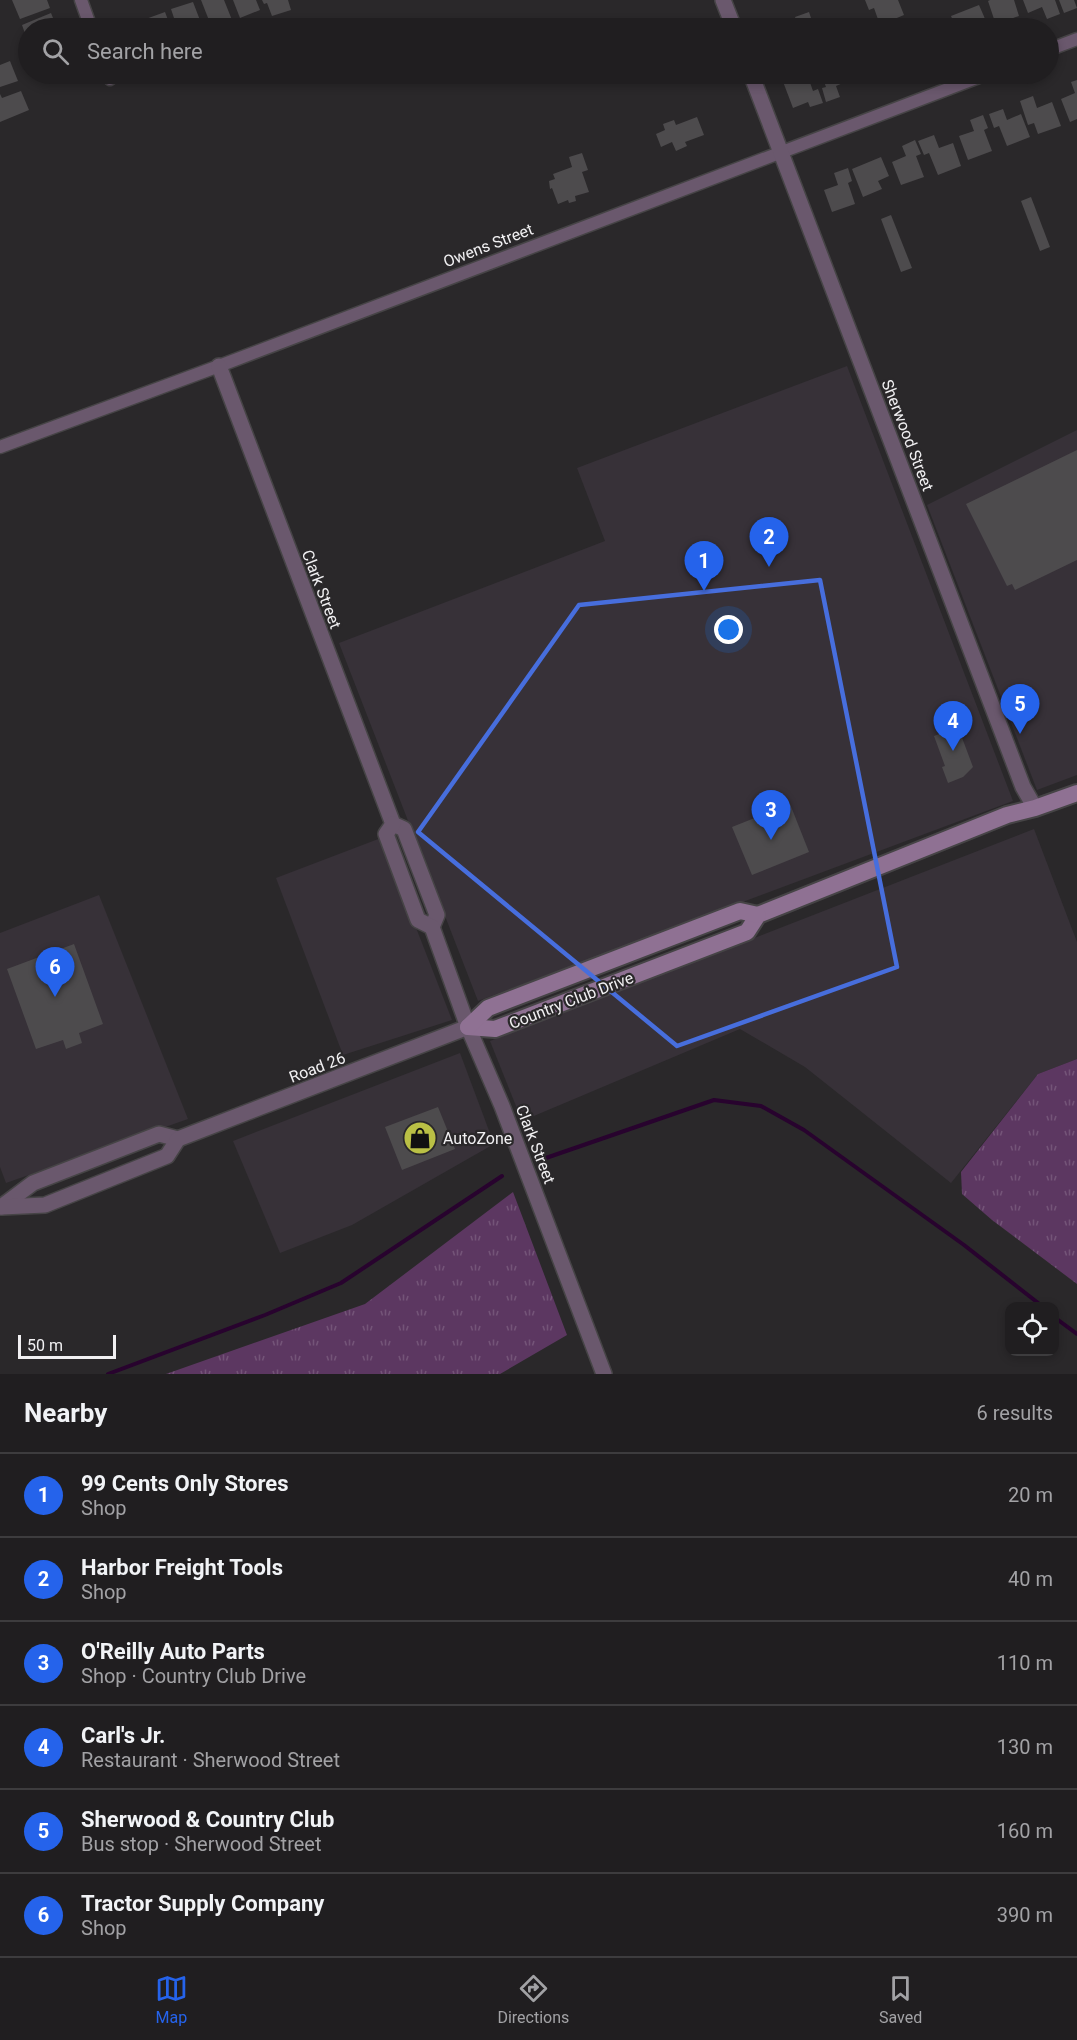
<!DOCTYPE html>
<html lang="en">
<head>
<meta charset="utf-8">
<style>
	:root { --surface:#201e20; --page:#2d2b2d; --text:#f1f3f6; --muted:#a2a2a5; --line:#3d3c3e; --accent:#2563eb }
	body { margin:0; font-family:Roboto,sans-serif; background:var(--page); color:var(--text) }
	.controls { position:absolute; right:18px; bottom:18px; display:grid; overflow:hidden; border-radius:12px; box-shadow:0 3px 9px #0003 }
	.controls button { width:54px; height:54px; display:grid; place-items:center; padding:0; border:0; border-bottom:2px solid var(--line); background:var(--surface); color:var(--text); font:30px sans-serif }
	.scale { position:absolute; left:18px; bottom:15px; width:98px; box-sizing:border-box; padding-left:6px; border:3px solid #f1f0f2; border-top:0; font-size:16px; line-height:21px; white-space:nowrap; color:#f1f0f2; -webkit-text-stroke:4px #2a282a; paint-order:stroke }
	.you { position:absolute; left:729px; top:630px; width:21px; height:21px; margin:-15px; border:4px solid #fff; border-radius:50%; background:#1a73e8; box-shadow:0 0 0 9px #1a73e833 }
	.badge { display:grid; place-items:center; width:39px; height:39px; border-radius:50%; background:var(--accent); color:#fff; font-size:20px; font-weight:700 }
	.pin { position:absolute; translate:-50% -50px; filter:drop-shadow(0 2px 3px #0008) }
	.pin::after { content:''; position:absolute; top:32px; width:21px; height:18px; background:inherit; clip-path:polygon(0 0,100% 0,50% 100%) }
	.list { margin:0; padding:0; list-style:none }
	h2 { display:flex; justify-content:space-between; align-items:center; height:78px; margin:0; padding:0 24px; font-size:26px }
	h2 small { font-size:20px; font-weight:400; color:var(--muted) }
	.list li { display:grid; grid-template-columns:39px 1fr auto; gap:18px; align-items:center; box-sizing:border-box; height:84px; padding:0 24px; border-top:2px solid var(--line) }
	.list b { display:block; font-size:22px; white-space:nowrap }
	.list p { margin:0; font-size:20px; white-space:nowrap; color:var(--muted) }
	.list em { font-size:20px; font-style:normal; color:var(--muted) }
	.icon { flex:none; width:33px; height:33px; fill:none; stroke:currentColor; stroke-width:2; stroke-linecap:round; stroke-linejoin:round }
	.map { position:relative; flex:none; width:1077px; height:1374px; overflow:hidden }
	.search { position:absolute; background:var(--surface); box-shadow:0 3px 9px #0003; left:18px; right:18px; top:18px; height:66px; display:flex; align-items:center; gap:15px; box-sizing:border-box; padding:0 21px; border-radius:33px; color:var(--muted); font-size:22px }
	.sheet { height:582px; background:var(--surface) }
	nav { display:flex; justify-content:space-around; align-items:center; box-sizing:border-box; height:84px; border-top:2px solid var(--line); background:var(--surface); font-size:16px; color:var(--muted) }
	nav a { display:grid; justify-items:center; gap:3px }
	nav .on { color:var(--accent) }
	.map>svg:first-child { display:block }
	.built { fill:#373138 }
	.grass { fill:url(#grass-tufts) }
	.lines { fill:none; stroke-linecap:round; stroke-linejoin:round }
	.stream { stroke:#28032e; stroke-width:4 }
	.building { fill:#4d4b4d }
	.minor-casing { stroke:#464446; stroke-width:15 }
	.tertiary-casing { stroke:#464446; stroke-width:18 }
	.secondary-casing { stroke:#464446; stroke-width:20 }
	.minor { stroke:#6a586d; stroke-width:12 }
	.tertiary { stroke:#6a586d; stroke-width:15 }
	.secondary { stroke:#8f7193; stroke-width:16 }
	.marked { fill:none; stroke:#476edd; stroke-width:4.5; stroke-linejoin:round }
	.labels { text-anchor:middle; stroke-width:4.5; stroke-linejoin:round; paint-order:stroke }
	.street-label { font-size:16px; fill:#f1f0f2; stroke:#2a282a }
	.poi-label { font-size:16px; fill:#f1f0f2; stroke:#2a282a; text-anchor:start }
</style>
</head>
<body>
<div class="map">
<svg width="1077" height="1374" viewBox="0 0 1077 1374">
	<defs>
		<pattern id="grass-tufts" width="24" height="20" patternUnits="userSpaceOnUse" patternTransform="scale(1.5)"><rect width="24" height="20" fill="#5c3761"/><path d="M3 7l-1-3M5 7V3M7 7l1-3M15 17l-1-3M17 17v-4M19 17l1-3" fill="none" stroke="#745478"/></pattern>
	</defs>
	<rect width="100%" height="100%" fill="#2a282a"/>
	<g class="built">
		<polygon points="847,366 1013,801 478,1001 339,643 605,541 577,468"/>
		<polygon points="1077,430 1077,775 1037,790 927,505"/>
		<polygon points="1034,829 1077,942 1077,1059 1038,1074 951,1183 805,1067 740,1029 522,1121 490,1041"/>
		<polygon points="381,838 452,1020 343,1055 276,878"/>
		<polygon points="99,895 188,1119 6,1183 0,1167 0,933"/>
		<polygon points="460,1053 494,1144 352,1225 280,1253 233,1141"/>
	</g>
	<g class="grass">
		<polygon points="1077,1059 1077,1284 992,1220 962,1194 961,1172 1038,1074"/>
		<polygon points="513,1192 567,1335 500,1374 166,1374 365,1304"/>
	</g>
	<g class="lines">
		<g class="stream">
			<polyline points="543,1159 714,1100 761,1106 804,1130 964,1245 1042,1306"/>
			<polyline points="1054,1317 1077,1334"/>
			<polyline points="108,1374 265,1315 341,1283 502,1176"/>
		</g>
	</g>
	<g class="building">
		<polygon points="12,0 47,0 50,8 20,19"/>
		<polygon points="201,0 224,0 232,20 212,28"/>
		<polygon points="233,0 256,0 260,10 240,18"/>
		<polygon points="262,0 288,0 291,10 272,16 267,3 264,4"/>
		<polygon points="865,0 898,0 904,15 880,25 874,8 869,10"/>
		<polygon points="990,0 1014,0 1019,16 1005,21 1008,28 993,28 991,24 995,22 988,1"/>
		<polygon points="1023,0 1055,0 1060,14 1047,19 1042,7 1028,13"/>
		<polygon points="1059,0 1074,0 1077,8 1064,13"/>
		<polygon points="193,2 203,28 183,28 181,25 177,27 171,9"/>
		<polygon points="979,5 989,28 956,28 951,16"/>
		<polygon points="165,12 171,28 147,28 143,20"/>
		<polygon points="809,12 813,24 827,19 831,28 799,28 795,17"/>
		<polygon points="51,13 57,28 28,28 28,42 22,25"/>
		<polygon points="940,18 944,28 915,28"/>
		<polygon points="10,61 18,81 0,87 0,65"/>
		<polygon points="798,74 807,74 813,91 818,89 823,103 810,107 808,102 793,108 782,79"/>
		<polygon points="821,74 848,74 850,80 836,86 840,97 826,102 822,88 826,87"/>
		<polygon points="874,74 890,74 891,78 878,84"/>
		<polygon points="1077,80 1077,119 1070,122 1061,99 1075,93 1071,82"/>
		<polygon points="21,91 29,110 0,122 0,94 2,98"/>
		<polygon points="1033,96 1037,108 1052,102 1061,126 1038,134 1034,123 1028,125 1020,101"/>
		<polygon points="1003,109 1007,120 1021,114 1030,137 1007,146 999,126 994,128 989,114"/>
		<polygon points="983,115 988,128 984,130 992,151 968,160 959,136 974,131 970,120"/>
		<polygon points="697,117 704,135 685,142 687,146 676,151 672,142 661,147 656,134 665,130 663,124 674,120 676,125"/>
		<polygon points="934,135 939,148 953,143 961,166 938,175 929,153 924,155 918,141"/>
		<polygon points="915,140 921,154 916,156 924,177 901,185 892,162 906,156 902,146"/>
		<polygon points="582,153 588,170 582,172 589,192 575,196 576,201 569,203 568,200 558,204 552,188 550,189 549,181 555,179 553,174 572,167 569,157"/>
		<polygon points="881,157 889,176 878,181 882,189 863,197 852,169"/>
		<polygon points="848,168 852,181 848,183 855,204 832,212 824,190 838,185 834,173"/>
		<polygon points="1031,197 1050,247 1040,251 1021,201"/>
		<polygon points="891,215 912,268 901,272 881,219"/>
		<polygon points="1077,450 1077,560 1015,590 1012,584 1007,586 966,504"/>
		<polygon points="958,727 973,767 963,777 948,783 942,767 945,766 934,736"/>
		<polygon points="790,804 809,852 752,875 732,827"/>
		<polygon points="74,944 103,1024 79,1033 82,1043 66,1049 63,1040 36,1049 7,969"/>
		<polygon points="438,1107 455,1149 402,1170 385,1127"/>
	</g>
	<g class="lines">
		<g class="minor-casing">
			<g id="minor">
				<polyline points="81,0 91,28"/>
				<polyline points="1048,50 1077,39"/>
				<polyline points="108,74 110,79"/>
				<polyline points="0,447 219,366 987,74"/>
			</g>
		</g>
		<g class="tertiary-casing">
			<g id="tertiary">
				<polyline points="723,0 734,28"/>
				<polyline points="751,74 1023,787 1035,808"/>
				<polyline points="219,366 393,824 404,829 437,915 432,927"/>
				<polyline points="393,824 386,834 418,920 432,927 468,1027 502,1106 604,1374"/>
				<polyline points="1,1207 33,1183 159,1134 178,1139"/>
				<polyline points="2,1207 45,1205 167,1156 178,1139 468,1027"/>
			</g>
		</g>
		<g class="secondary-casing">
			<g id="secondary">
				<polyline points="468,1027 495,1029 747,932 758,915 1007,815 1035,808 1077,793"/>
				<polyline points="468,1027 488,1008 740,911 758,915"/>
			</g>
		</g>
		<use href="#minor" class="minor"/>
		<use href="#tertiary" class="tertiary"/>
		<use href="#secondary" class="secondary"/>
	</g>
	<path class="marked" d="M 820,580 L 897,967 L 677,1046 L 418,832 L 579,605 Z"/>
	<defs>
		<g id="shop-disc" transform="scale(1.725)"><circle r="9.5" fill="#bac045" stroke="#2a282a"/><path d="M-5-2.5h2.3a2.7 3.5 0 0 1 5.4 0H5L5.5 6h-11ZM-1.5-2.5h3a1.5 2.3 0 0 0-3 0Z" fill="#111"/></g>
	</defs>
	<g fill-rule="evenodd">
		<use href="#shop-disc" x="420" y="1138"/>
	</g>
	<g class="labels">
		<g class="street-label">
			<text transform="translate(488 245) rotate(-21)" y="6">Owens Street</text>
			<text transform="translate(908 435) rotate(69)" y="6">Sherwood Street</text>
			<text transform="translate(322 589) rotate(69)" y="6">Clark Street</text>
			<text transform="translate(571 1000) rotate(-21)" y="6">Country Club Drive</text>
			<text transform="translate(317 1067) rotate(-21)" y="6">Road 26</text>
			<text transform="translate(536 1144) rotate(69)" y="6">Clark Street</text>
		</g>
		<g class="poi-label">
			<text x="443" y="1144">AutoZone</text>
		</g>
	</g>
</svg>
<div class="controls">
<button><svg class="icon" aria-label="locate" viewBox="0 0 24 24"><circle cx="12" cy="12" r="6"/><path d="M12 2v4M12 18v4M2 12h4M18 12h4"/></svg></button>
</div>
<div class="scale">50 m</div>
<div class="you"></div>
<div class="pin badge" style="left:704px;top:591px">1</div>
<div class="pin badge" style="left:769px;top:567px">2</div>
<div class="pin badge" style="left:771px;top:840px">3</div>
<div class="pin badge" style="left:953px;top:751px">4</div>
<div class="pin badge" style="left:1020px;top:734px">5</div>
<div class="pin badge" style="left:55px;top:997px">6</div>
<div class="search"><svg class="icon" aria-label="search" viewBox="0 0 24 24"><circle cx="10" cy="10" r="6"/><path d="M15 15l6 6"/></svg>Search here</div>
</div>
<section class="sheet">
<h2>Nearby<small>6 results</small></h2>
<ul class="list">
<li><span class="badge">1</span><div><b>99 Cents Only Stores</b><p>Shop</p></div><em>20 m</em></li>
<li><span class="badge">2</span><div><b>Harbor Freight Tools</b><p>Shop</p></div><em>40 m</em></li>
<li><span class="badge">3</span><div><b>O'Reilly Auto Parts</b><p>Shop · Country Club Drive</p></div><em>110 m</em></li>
<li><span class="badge">4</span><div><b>Carl's Jr.</b><p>Restaurant · Sherwood Street</p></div><em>130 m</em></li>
<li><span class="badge">5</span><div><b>Sherwood &amp; Country Club</b><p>Bus stop · Sherwood Street</p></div><em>160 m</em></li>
<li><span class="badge">6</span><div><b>Tractor Supply Company</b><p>Shop</p></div><em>390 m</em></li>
</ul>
</section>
<nav>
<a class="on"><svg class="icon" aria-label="map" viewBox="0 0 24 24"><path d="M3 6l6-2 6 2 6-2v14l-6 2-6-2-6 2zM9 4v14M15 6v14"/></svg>Map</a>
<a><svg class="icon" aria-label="directions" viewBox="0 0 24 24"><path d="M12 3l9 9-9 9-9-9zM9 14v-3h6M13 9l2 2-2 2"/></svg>Directions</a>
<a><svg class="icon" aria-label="saved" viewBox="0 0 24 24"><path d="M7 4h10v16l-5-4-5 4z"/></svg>Saved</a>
</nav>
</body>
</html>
